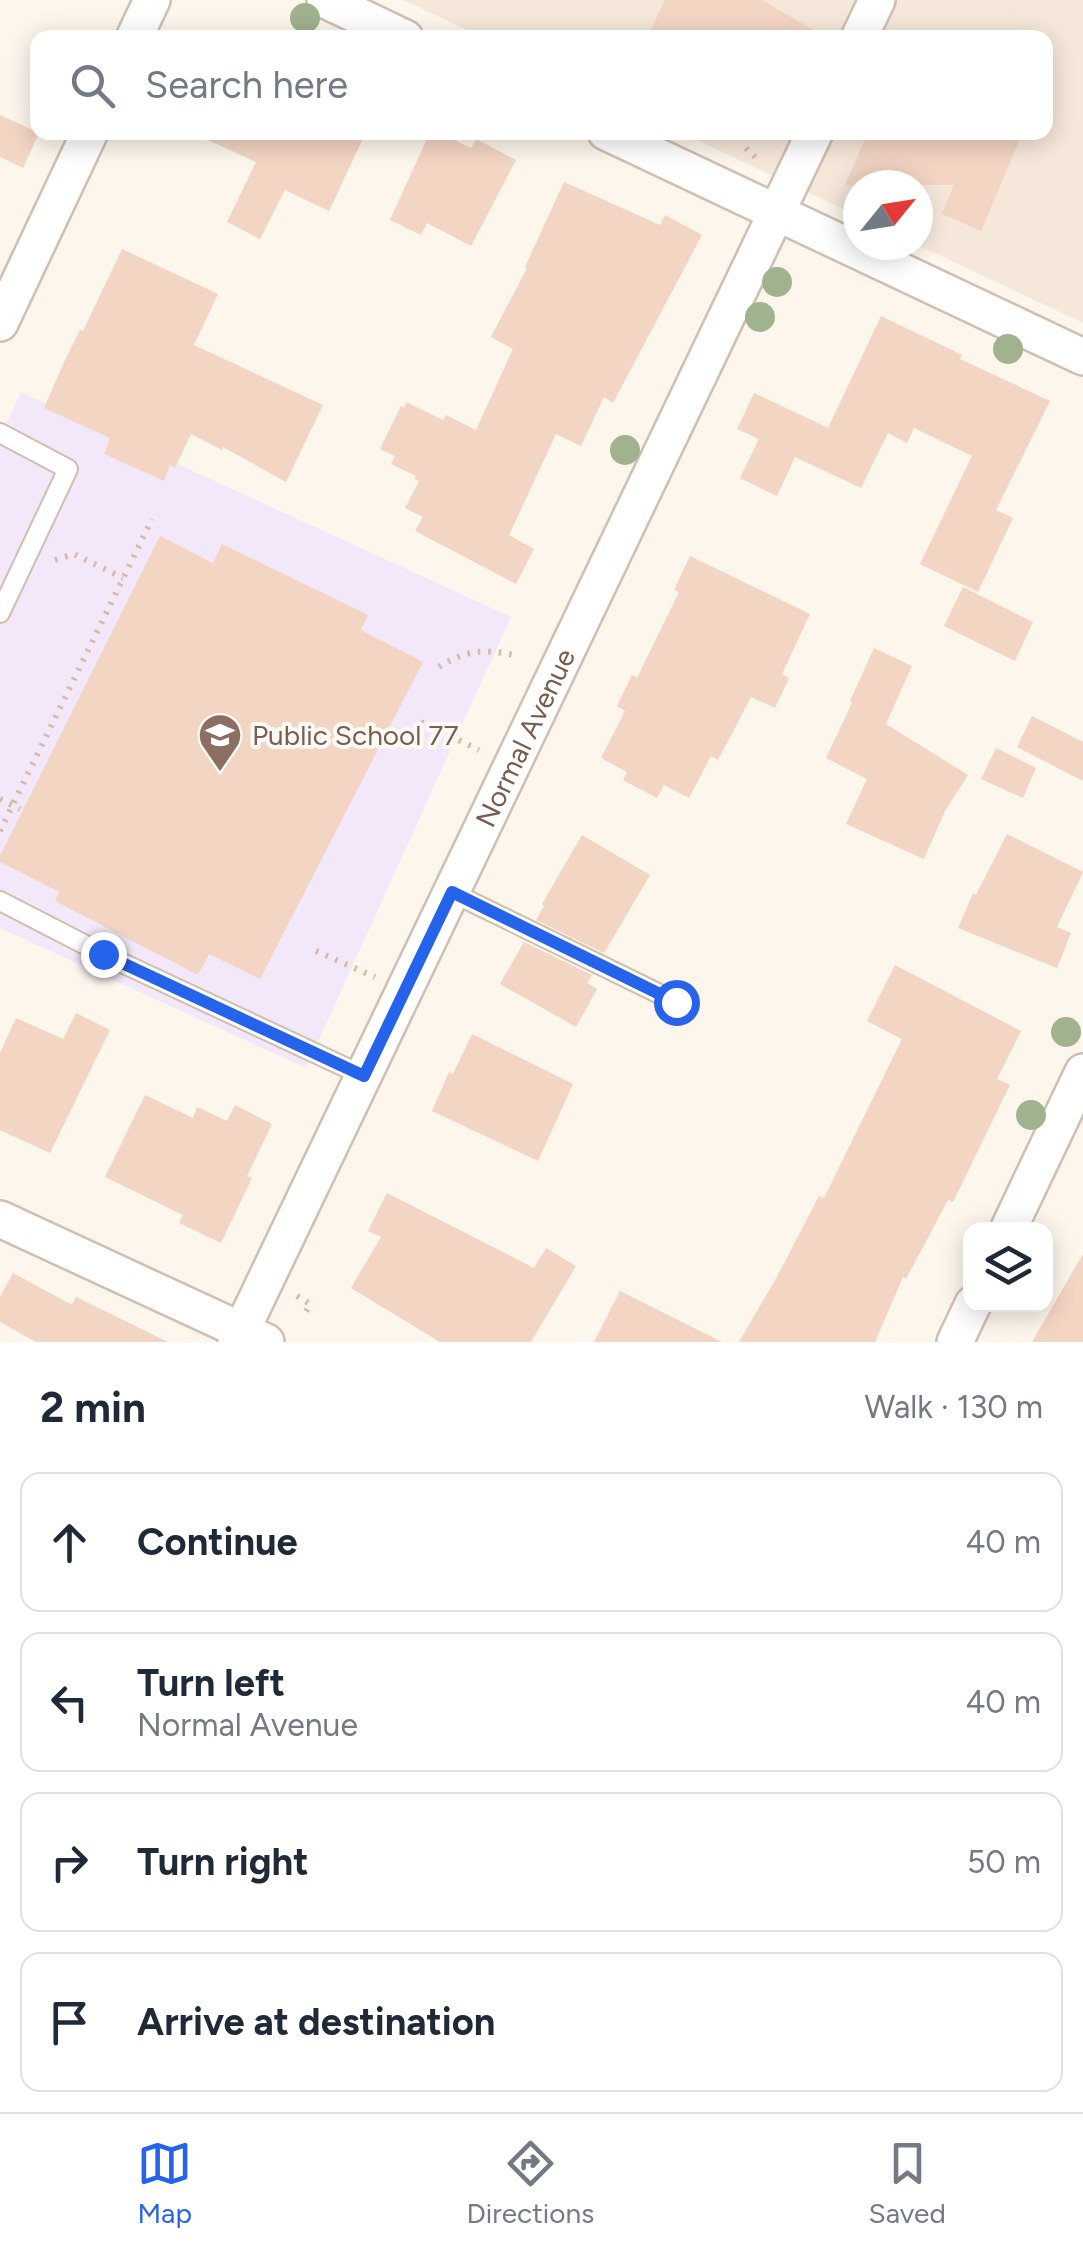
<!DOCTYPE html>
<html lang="en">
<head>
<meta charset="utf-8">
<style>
	:root { --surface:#fff; --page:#f6f6f7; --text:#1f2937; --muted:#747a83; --line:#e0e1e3; --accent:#2563eb }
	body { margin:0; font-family:Figtree,sans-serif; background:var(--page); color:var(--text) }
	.controls { position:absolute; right:30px; bottom:30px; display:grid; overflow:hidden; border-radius:20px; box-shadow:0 5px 25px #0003 }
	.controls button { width:90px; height:90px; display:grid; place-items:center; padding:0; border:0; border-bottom:2px solid var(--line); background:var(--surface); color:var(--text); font:50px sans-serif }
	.compass { position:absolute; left:843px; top:170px; width:90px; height:90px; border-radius:50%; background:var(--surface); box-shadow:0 5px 25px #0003; rotate:60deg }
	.stop { position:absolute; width:30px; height:30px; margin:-22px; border:8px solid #2563eb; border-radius:50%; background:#fff }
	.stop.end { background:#2563eb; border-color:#fff; box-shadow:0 2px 10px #0008 }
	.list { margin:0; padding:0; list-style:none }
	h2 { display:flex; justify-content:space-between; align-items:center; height:130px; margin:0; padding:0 40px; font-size:42px }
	h2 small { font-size:32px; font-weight:400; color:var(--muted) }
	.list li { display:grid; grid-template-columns:65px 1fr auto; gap:30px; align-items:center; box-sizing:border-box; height:140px; margin:0 20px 20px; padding:0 20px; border:2px solid var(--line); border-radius:20px }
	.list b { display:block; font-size:38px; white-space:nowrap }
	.list p { margin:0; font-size:32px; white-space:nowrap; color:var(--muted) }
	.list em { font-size:32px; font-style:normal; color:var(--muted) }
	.icon { flex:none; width:55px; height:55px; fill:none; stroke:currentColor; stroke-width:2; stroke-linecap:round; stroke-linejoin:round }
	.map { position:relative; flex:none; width:1083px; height:1342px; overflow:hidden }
	.search { position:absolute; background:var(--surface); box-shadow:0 5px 25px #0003; left:30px; right:30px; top:30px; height:110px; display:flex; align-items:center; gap:25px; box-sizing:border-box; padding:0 35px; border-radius:20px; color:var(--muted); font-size:38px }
	.sheet { height:770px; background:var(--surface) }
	nav { display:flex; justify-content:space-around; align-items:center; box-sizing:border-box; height:140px; border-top:2px solid var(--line); background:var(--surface); font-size:28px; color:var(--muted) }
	nav a { display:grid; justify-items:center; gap:5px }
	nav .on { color:var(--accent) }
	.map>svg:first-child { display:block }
	.residential { fill:#f5e8da }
	.education { fill:#f3e8fa }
	.building { fill:#f3d5c3 }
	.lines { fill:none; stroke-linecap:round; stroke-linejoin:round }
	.service-casing { stroke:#d1beb0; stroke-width:22 }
	.minor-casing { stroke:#d1beb0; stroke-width:40 }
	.path { stroke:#d9b8a5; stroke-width:6; stroke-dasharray:2.5 8; stroke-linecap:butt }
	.service { stroke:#fff; stroke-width:18 }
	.minor { stroke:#fff; stroke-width:35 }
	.tree { fill:#a0b28e }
	.route { stroke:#2563eb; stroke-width:12 }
	.labels { text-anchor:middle; stroke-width:8; stroke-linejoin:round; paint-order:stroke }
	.education-label { font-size:28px; fill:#785e54; stroke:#fffaf3; text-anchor:start }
	.street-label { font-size:28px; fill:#7a5c4d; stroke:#fffaf3 }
</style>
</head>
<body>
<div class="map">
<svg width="1083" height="1342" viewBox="0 0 1083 1342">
	<rect width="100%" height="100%" fill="#fdf6ec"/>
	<polygon class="residential" points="403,0 1083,0 1083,323 918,245 918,185 858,185 858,216 682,133 1046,132 1046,38 482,37"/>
	<polygon class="education" points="21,392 511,617 306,1068 0,928 0,438"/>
	<g class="building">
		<polygon points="665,0 762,0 827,38 647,38"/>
		<polygon points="0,115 39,133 23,168 0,157"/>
		<polygon points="190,132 366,132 329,211 285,190 260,239 227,222 256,162"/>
		<polygon points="430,132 438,132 471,148 476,139 516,160 471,246 427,223 421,235 390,220"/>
		<polygon points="868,132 1023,132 981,231 942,214 954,185 845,185"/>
		<polygon points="564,182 660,225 665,215 702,235 613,403 604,397 581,446 556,434 509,535 534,549 516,584 415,531 423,517 405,508 419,481 414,479 416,476 391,464 395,456 380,449 401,406 404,408 406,402 443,420 446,415 476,430 513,349 491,337 527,268 525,267"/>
		<polygon points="122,249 218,294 194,345 323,405 286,482 223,447 222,450 191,434 175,468 170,465 164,481 104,454 110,438 44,408 64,362 80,330 83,331"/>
		<polygon points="881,316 962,355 960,359 1050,401 996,510 1013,518 978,592 920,564 972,456 914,428 907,443 888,433 861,488 795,457 777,496 740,478 759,439 737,429 754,393 828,428"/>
		<polygon points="160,536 213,563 222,544 368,615 361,630 423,662 260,979 209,954 198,975 55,901 59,892 0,862 0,856"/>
		<polygon points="690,556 810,614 782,674 789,678 775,708 751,697 718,760 711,756 689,798 664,785 657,798 623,780 627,772 601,758 625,711 617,706 632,675 637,678 679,592 674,590"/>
		<polygon points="963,587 1033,622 1015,661 944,626"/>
		<polygon points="874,648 912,666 886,724 968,775 945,811 924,859 846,824 867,779 826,758 852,703 850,701"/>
		<polygon points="1032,716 1083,742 1083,781 1017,747"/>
		<polygon points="996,748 1036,768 1023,798 981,779"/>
		<polygon points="1007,834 1083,872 1057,927 1071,933 1057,968 958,928 973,893 976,895"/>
		<polygon points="582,835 650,875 604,953 536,920 544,906 542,904"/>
		<polygon points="524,942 592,975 587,983 597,989 576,1027 500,984"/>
		<polygon points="895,965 1021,1031 997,1079 1010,1085 953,1202 948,1200 906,1279 903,1277 875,1342 739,1342 778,1275 819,1196 824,1198 902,1039 867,1021"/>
		<polygon points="76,1013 110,1030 50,1153 0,1130 0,1053 16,1018 63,1039"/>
		<polygon points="472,1034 573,1084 538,1161 432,1111 449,1072 453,1074"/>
		<polygon points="145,1095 193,1118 197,1107 227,1121 235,1105 272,1124 247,1176 252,1178 221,1243 179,1223 183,1215 105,1177"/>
		<polygon points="387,1193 534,1268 546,1248 576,1266 531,1342 440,1342 351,1288 381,1237 368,1231"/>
		<polygon points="1083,1254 1083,1342 1032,1342"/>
		<polygon points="13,1273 72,1305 76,1297 168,1342 36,1342 0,1322 0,1297"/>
		<polygon points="620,1291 722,1342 594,1342"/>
	</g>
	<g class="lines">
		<g class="service-casing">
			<g id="service">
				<polyline points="0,433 68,469 0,613"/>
				<polyline points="451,892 676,1002"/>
				<polyline points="0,901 103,954 364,1076"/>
			</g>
		</g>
		<g class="minor-casing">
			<g id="minor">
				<polyline points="325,0 405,38"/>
				<polyline points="134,38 152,0"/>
				<polyline points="859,38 877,0"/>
				<polyline points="606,132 1083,357"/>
				<polyline points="0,323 90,132"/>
				<polyline points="0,1219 266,1342"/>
				<polyline points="1008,1230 1083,1072"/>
				<path id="s1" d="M 236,1342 L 815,132"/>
				<polyline points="955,1342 973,1304"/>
			</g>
		</g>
		<g class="path">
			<polyline points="746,148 756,158"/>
			<polyline points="55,560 74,554 123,578"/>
			<path d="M 439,667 C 466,650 483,649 514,655"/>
			<polyline points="421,722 479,750"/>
			<polyline points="0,799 20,809"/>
			<polyline points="0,831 152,519"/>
			<polyline points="316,951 375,977"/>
			<polyline points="297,1296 310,1304 303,1317"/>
		</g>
		<use href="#service" class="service"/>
		<use href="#minor" class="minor"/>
	</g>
	<g class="tree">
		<circle cx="305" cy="18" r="15"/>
		<circle cx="777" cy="282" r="15"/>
		<circle cx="760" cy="317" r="15"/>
		<circle cx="1008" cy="349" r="15"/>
		<circle cx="625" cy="450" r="15"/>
		<circle cx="1066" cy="1032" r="15"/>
		<circle cx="1031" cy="1115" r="15"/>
	</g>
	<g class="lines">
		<polyline class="route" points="103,954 364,1076 452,892 676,1002"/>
	</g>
	<defs>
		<g id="school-pin" transform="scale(2.25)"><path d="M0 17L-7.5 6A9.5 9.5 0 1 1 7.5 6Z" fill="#8d6e63" stroke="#fffaf3"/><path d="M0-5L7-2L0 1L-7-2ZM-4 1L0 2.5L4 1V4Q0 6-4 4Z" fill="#fff"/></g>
	</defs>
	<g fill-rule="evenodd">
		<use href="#school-pin" x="220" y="735"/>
	</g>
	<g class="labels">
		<g class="education-label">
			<text x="252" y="745">Public School 77</text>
		</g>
		<g class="street-label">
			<text dy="10" stroke="none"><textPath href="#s1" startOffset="670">Normal Avenue</textPath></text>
		</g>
	</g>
</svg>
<div class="controls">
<button><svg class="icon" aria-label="layers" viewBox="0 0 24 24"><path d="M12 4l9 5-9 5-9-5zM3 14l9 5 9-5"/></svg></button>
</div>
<svg class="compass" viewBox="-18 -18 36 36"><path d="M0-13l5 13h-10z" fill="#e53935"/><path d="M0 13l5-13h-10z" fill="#747a83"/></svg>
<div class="stop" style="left:676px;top:1002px"></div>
<div class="stop end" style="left:103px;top:954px"></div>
<div class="search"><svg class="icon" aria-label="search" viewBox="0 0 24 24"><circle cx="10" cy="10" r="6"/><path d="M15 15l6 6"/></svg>Search here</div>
</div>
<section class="sheet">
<h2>2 min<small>Walk · 130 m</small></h2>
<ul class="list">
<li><svg class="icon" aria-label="ahead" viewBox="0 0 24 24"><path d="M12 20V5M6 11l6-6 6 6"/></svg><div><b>Continue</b></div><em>40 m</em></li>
<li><svg class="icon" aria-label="left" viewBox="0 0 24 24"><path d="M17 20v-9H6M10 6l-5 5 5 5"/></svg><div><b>Turn left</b><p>Normal Avenue</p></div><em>40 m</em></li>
<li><svg class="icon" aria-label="right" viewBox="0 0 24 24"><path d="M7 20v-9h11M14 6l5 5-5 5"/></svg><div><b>Turn right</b></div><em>50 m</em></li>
<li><svg class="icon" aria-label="arrive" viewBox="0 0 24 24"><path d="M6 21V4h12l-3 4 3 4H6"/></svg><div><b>Arrive at destination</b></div></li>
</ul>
</section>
<nav>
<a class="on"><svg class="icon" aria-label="map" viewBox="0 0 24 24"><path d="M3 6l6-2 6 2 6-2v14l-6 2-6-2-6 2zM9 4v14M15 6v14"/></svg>Map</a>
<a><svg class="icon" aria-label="directions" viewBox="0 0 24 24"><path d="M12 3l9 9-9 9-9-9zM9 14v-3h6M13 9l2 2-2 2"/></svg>Directions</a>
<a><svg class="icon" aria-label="saved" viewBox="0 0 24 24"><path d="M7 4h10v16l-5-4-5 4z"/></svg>Saved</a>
</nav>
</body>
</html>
